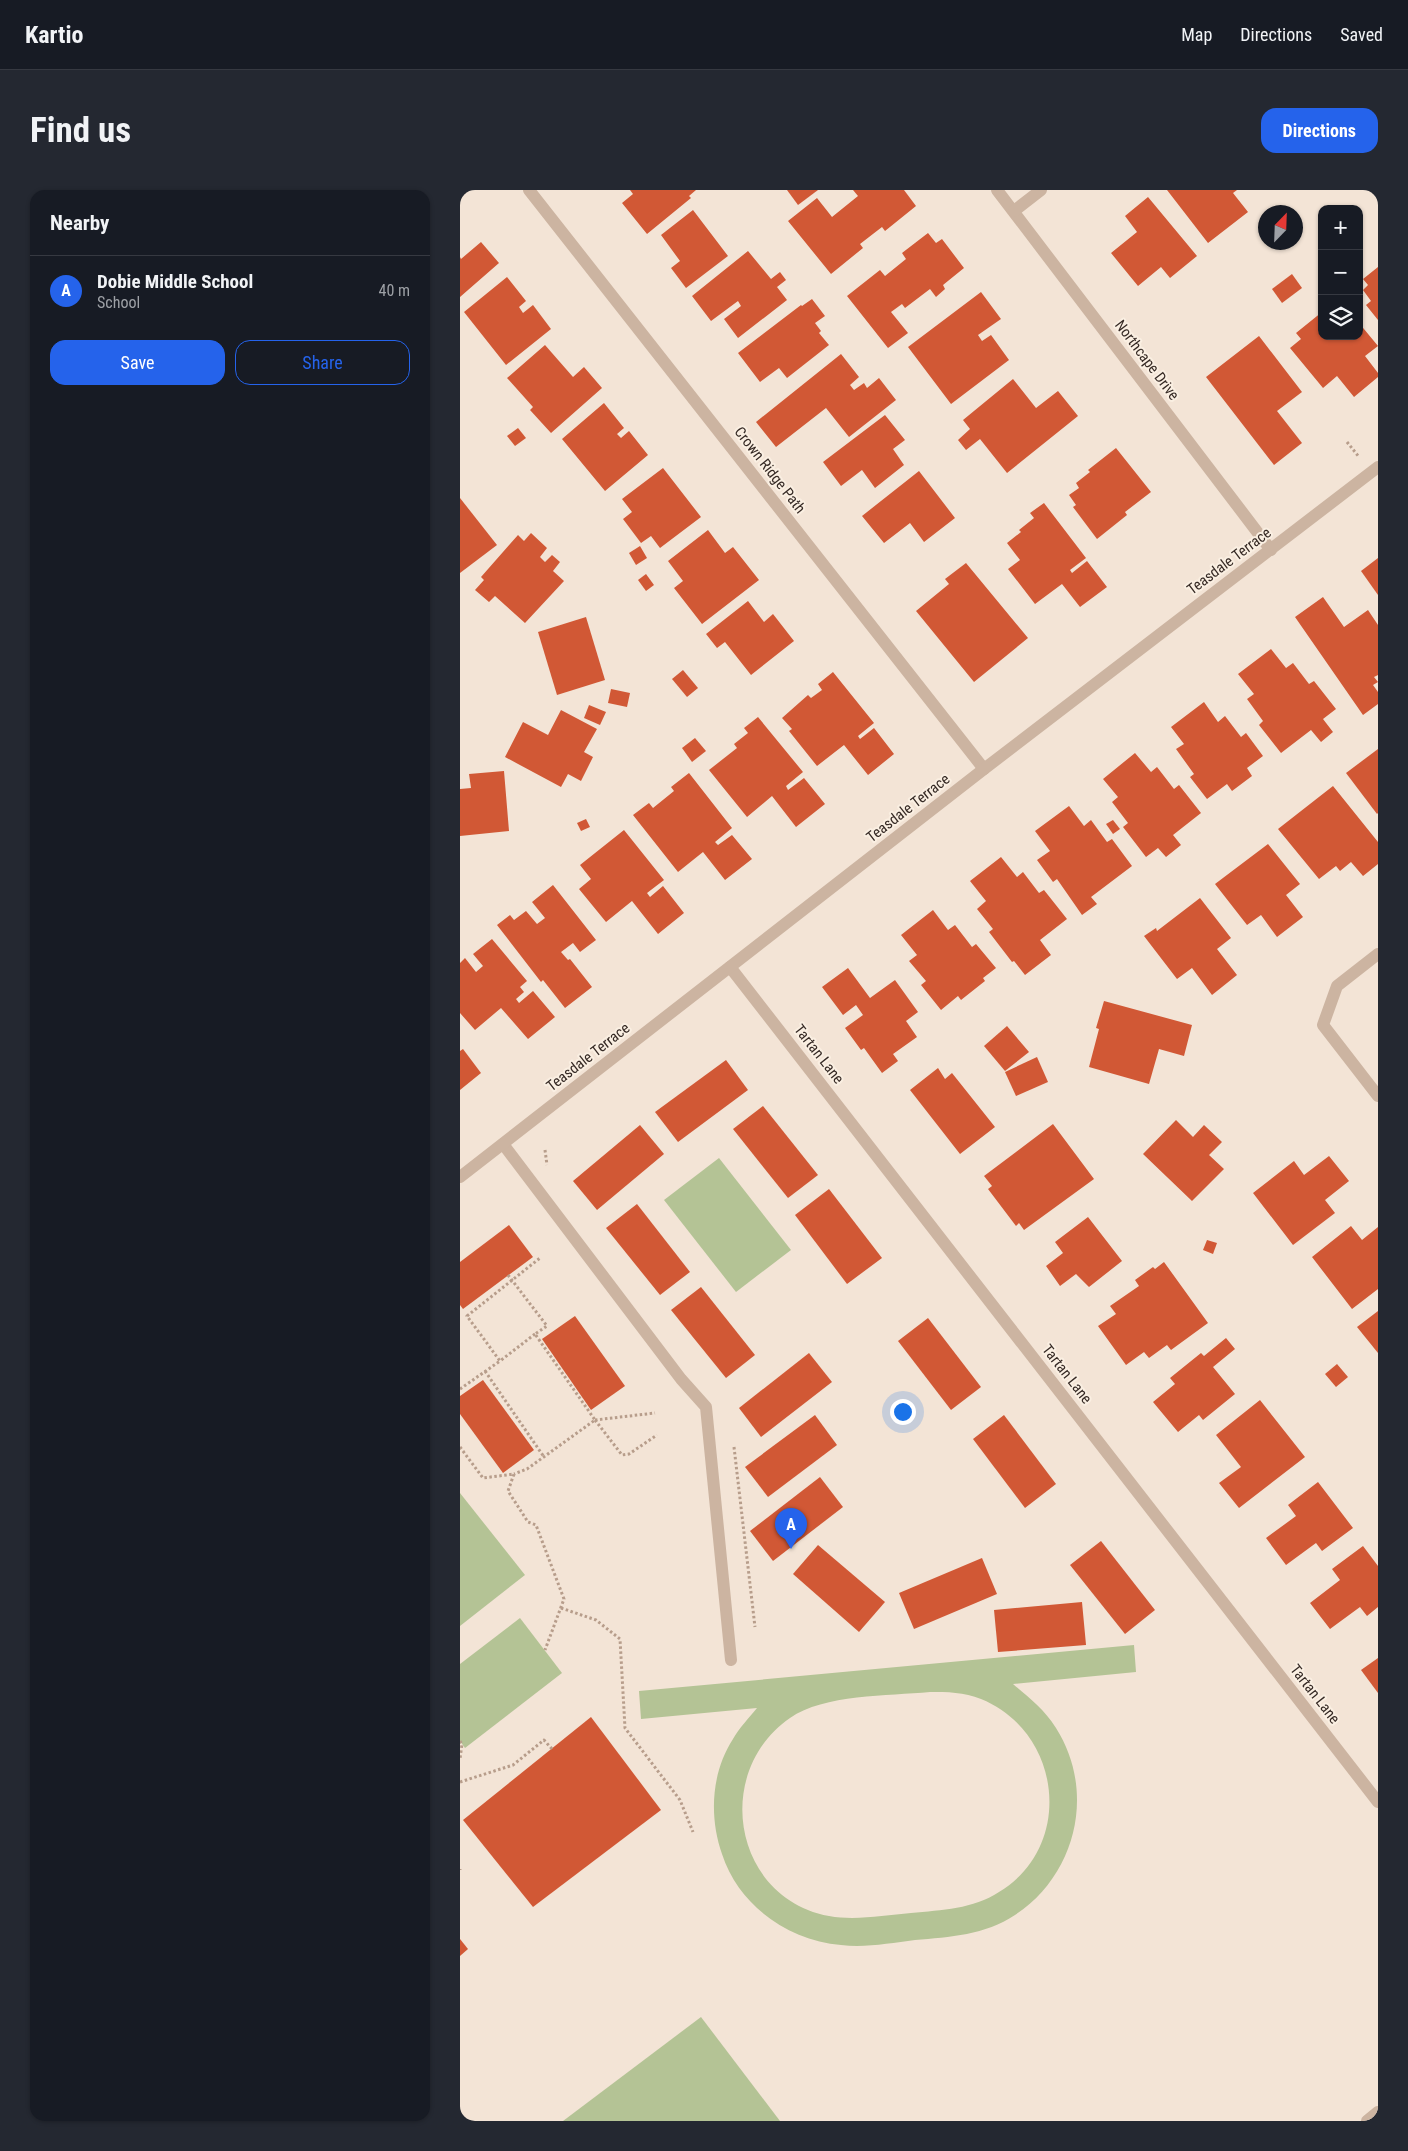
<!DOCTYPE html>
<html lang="en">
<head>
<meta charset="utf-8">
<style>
	:root { --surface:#171b24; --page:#242831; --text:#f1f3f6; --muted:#9ea1a6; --line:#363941; --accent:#2563eb }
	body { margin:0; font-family:"Roboto Condensed",sans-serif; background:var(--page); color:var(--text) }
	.controls { position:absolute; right:15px; top:15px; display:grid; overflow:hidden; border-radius:10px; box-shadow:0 1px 4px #0004 }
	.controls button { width:45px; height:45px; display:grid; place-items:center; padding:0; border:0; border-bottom:1px solid var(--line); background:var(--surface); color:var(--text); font:25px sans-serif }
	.compass { position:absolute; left:798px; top:15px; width:45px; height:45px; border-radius:50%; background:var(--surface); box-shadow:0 1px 4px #0004; rotate:23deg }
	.you { position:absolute; left:442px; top:1221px; width:18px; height:18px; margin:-12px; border:4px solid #fff; border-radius:50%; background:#1a73e8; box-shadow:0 0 0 8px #1a73e833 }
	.badge { display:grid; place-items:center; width:32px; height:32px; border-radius:50%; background:var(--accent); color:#fff; font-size:16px; font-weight:700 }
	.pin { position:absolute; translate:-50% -41px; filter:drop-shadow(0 1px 2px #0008) }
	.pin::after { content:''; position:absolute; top:26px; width:18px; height:15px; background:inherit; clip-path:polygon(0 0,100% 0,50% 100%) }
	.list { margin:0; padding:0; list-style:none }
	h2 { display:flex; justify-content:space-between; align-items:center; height:65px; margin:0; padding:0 20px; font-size:21px }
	h2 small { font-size:16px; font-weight:400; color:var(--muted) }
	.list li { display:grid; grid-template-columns:32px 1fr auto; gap:15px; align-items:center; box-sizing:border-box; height:70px; padding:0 20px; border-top:1px solid var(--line) }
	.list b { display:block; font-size:19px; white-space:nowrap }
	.list p { margin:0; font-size:16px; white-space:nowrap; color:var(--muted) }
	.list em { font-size:16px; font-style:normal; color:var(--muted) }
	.actions { display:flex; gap:10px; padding:15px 20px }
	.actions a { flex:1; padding:11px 0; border:1px solid var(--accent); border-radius:15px; text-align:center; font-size:18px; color:var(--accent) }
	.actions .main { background:var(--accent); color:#fff }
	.icon { flex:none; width:28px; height:28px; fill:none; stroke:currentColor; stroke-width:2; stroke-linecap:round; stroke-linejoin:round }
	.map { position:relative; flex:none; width:918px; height:1931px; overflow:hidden; border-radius:15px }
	header { display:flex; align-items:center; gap:30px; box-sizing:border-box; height:70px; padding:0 25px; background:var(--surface); border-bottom:1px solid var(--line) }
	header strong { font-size:24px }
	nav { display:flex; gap:28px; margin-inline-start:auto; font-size:18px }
	.intro { display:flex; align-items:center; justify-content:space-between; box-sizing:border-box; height:120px; padding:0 30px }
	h1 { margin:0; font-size:35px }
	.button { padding:12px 22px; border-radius:15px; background:var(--accent); color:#fff; font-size:18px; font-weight:700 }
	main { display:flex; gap:30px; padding:0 30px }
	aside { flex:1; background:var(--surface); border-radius:15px; box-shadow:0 1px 4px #0004 }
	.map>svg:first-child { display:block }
	.green { fill:#b4c395; fill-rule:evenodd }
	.building { fill:#d15835 }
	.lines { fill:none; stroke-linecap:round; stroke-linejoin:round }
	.path { stroke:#b79d8b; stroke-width:3; stroke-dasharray:2.5 2.5; stroke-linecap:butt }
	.service { stroke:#ccb4a1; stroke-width:12 }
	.minor { stroke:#ccb4a1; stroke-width:12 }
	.labels { text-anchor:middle; stroke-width:4; stroke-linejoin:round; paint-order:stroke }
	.street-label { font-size:15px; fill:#352924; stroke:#faefe2 }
</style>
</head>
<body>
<header>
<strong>Kartio</strong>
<nav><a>Map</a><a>Directions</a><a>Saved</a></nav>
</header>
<div class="intro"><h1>Find us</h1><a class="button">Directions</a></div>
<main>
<aside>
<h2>Nearby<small></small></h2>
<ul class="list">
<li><span class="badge">A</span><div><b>Dobie Middle School</b><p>School</p></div><em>40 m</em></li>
</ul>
<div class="actions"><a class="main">Save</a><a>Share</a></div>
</aside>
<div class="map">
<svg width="918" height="1931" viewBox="0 0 918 1931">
	<rect width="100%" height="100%" fill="#f3e4d6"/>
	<g class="green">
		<polygon points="259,968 331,1060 276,1102 204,1010"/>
		<polygon points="0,1303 65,1385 0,1436"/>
		<polygon points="60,1428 102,1483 5,1558 0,1551 0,1474"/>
		<path d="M 674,1455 L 676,1482 L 553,1494 C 569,1508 584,1519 596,1538 C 636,1601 617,1684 555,1725 C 525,1745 490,1747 455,1750 C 431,1753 405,1758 381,1755 C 328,1750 279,1716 262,1664 C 249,1627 251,1583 273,1549 C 279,1538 289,1528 297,1518 L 181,1529 L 179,1501 ZM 470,1502 C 487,1502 504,1502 521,1509 C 602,1542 615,1656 539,1702 C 513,1719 482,1720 451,1723 C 424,1725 396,1731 369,1726 C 273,1708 252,1582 330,1528 C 364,1504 428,1506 470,1502 Z"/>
		<polygon points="241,1827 320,1931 103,1931"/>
	</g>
	<g class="building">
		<polygon points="170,0 236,0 229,6 231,8 187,44 162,13 173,4"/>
		<polygon points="327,0 358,0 338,15"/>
		<polygon points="393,0 444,0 456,16 425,41 422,37 400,54 403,58 371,84 328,31 357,8 372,27 398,6"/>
		<polygon points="707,0 777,0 773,3 788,22 748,53"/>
		<polygon points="688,7 737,66 710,88 701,77 678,96 651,63 677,42 665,26"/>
		<polygon points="233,20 268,66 226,98 211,78 220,71 201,45"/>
		<polygon points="468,43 476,53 482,49 504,78 483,95 485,99 476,107 470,99 445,118 442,114 431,122 448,143 428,158 387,106 420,80 425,86 446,69 442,63"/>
		<polygon points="21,52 39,73 0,107 0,67 1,69"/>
		<polygon points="288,61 311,89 320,82 326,90 317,97 327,110 278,148 264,129 281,116 278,111 251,131 232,106"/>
		<polygon points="918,77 918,130 906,115 911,111 903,100 908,95 903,89"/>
		<polygon points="832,84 842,98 822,113 812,99"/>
		<polygon points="47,87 66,111 59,117 63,123 73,115 91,139 46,175 4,122"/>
		<polygon points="521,102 541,129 518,145 522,151 531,145 549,170 491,214 448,157"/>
		<polygon points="352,109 365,126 355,133 361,141 359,143 369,155 327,188 319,178 300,192 278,163 341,115 342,116"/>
		<polygon points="862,122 862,146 899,146 899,133 918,156 905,166 918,183 918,187 894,207 877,186 863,198 830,158 841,149 836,143"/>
		<polygon points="799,146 842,202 817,221 842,253 814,275 746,187"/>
		<polygon points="85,155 113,187 124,177 142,198 91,243 70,220 73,217 47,188"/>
		<polygon points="381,164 399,187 390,195 394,200 404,193 407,198 419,188 436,210 389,247 366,218 316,257 296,232"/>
		<polygon points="553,189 576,218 598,201 618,226 547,283 520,249 506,260 498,250 510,239 503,230"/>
		<polygon points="144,213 164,238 157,244 161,248 169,241 188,265 145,301 102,249"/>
		<polygon points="425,225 445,250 433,259 444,275 415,298 402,280 381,296 363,272"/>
		<polygon points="58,238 66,248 55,256 47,246"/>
		<polygon points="656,258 691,302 665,322 667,325 637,349 613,317 616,315 609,305 619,298 616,293 630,282 628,280"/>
		<polygon points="203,278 241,327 200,358 191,346 181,353 163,329 172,322 162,309"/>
		<polygon points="459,281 495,328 464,352 450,333 424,353 402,326"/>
		<polygon points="0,308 37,355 0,383"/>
		<polygon points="584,313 626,368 610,380 612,383 627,371 647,397 620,417 602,394 575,414 548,379 560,370 547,353 561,342 559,340 574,328 570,323"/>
		<polygon points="248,340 265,363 273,357 299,390 242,434 214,398 223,391 208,371"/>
		<polygon points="71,343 87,358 80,367 85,372 92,365 100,372 93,381 104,391 65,433 35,406 29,412 15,400 24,390 21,387 58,345 64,351"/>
		<polygon points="180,356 187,368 176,375 169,363"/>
		<polygon points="918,368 918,405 901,381"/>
		<polygon points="506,373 568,448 514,492 456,421 489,394 485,389"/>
		<polygon points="186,384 194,395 186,401 178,390"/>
		<polygon points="863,407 884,437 908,420 918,435 918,485 914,487 918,492 913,495 918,502 918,514 903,525 835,427"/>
		<polygon points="288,411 304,432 313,424 334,451 291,485 265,452 257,458 246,444"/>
		<polygon points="126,427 145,490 97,505 78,442"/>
		<polygon points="811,459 826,478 833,473 849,494 854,491 876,519 863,529 873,542 861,552 851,540 821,563 799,535 803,531 787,509 794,504 778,484"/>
		<polygon points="223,480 238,498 227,507 212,489"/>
		<polygon points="373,482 414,533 398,546 400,549 414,538 434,564 408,585 384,555 357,576 329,541 332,539 322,528 348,505 351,508 362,500 358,494"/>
		<polygon points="151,499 170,503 167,517 148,513"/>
		<polygon points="744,512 758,532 765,526 781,547 786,543 803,566 787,578 792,586 772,601 767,594 747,609 730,587 734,584 716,559 724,554 711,537"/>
		<polygon points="129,515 146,522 140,535 124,528"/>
		<polygon points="101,520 137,539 124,562 133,567 121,591 108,584 101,597 45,567 63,532 88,545"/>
		<polygon points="298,527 343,582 326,596 328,600 344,588 365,614 336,637 312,606 287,627 249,580 277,558 274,554 288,543 284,538"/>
		<polygon points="235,548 246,561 232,572 222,558"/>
		<polygon points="918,559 918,623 917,624 886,583"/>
		<polygon points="675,563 691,582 697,577 714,599 719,595 741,623 713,645 721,655 706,667 698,658 686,667 663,637 668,633 652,612 658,607 643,589"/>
		<polygon points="44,581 49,641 0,646 0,599 11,598 9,584"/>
		<polygon points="229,583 272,638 255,652 258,655 272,645 292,669 265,690 243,662 218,682 173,625 189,613 193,618 214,601 211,597"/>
		<polygon points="873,596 918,652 918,674 903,686 891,672 880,681 876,676 859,689 818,639"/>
		<polygon points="609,616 624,636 631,630 647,652 652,649 672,676 631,707 637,714 622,725 597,689 593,692 577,670 590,661 575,641"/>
		<polygon points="126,629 130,637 121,641 117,633"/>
		<polygon points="653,630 660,639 653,644 646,634"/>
		<polygon points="164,640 204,690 187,703 190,707 203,696 224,723 198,744 172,711 146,732 119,699 131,689 120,675"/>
		<polygon points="808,654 840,694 826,705 843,727 817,747 801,725 787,735 755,694"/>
		<polygon points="541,667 557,687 563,682 579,703 584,700 607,729 580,750 591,765 565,785 554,771 552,772 529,742 533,739 517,719 526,711 510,691"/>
		<polygon points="93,695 136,750 120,762 113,753 101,762 108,770 110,769 132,797 105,818 83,790 81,792 37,735 50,725 54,730 66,721 77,734 85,728 72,712"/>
		<polygon points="740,708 771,748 757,759 777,785 752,805 732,778 717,789 684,746 696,738 697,741"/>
		<polygon points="473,720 488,740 495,735 512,757 516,754 536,778 523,788 525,791 501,810 498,806 481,820 461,795 466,791 449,771 457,765 441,745"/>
		<polygon points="32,749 67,791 60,797 64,802 56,809 59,813 73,801 95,827 68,849 41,818 15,840 0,823 0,773 5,768 16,782 23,776 13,764"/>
		<polygon points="388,778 410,808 435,790 458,822 446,831 457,847 433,864 438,871 422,883 404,858 401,860 385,838 403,825 396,815 383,825 362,797"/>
		<polygon points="644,811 732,835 724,866 699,859 689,894 629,877 639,839 636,838"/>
		<polygon points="547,836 569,862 545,881 524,856"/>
		<polygon points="3,859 21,883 0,900 0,861"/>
		<polygon points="577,867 588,892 556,906 545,882"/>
		<polygon points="266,870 288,900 218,952 195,922"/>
		<polygon points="478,878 485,889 492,883 535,937 500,964 450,900"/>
		<polygon points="303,916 358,985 328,1008 273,939"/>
		<polygon points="716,930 733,947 744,935 762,952 749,965 764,979 732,1011 683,964"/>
		<polygon points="593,934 634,989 564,1040 559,1033 556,1036 528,999 532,996 524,986"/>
		<polygon points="180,935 204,964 137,1020 113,991"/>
		<polygon points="869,966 889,991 865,1010 875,1023 833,1055 793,1003 834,971 844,985"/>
		<polygon points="369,999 422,1068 387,1094 335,1025"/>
		<polygon points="177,1014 230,1082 200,1105 146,1038"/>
		<polygon points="628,1027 662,1071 629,1097 616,1084 600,1096 586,1076 603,1063 595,1052"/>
		<polygon points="49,1035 73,1067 3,1119 0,1115 0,1072"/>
		<polygon points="891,1036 902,1050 918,1037 918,1099 892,1119 852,1067"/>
		<polygon points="747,1050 757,1053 753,1064 743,1060"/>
		<polygon points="704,1072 748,1133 711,1160 707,1155 689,1168 684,1162 666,1175 638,1136 656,1124 650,1116 679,1096 675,1090 693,1077 695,1079"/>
		<polygon points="241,1097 295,1165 266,1188 211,1120"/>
		<polygon points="918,1121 918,1163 897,1137"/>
		<polygon points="115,1126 165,1196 131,1220 82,1149"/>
		<polygon points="468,1128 521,1197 491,1220 438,1151"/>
		<polygon points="766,1148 775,1159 753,1177 775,1204 743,1230 739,1225 718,1242 693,1212 715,1194 710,1188 741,1163 744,1166"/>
		<polygon points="349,1163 372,1192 301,1247 279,1218"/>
		<polygon points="877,1174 888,1187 876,1197 865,1184"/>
		<polygon points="23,1190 74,1260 43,1283 0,1224 0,1206"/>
		<polygon points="800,1210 845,1267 779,1318 759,1293 781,1277 756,1245"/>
		<polygon points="355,1225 377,1255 308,1307 285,1277"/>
		<polygon points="544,1225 596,1294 565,1318 513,1249"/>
		<polygon points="360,1287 383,1317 313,1371 290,1341"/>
		<polygon points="858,1292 893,1338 862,1361 856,1353 826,1375 806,1348 836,1326 828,1315"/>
		<polygon points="641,1351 695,1420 665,1444 610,1375"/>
		<polygon points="358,1355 425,1412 399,1442 333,1384"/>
		<polygon points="903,1356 918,1376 918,1417 907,1426 900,1417 870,1439 850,1413 880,1390 872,1379"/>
		<polygon points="522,1368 537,1404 454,1439 439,1403"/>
		<polygon points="622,1412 626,1455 538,1462 534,1420"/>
		<polygon points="918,1468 918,1503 901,1480"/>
		<polygon points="131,1527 201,1620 73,1717 3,1630"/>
		<polygon points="0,1749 8,1759 0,1766"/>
	</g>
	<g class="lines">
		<g class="path">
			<polyline points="887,252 899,267"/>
			<polyline points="85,960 87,975"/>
			<polyline points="48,1085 87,1136 75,1144 135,1230 67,1279 54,1284"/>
			<polyline points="75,1144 40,1171 7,1126 80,1068"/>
			<polyline points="25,1181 84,1267"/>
			<polyline points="0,1199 40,1171"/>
			<polyline points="135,1230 162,1265 169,1264 197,1245"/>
			<polyline points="135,1230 195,1223"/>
			<polyline points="0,1257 23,1288 54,1284 48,1301 68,1332 76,1335 104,1409 85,1460"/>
			<polyline points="274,1257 295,1437"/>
			<polyline points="101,1418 136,1430 160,1449 165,1538 220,1610 233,1642"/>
			<polyline points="0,1551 2,1554 0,1569"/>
			<polyline points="0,1592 53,1575 84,1550 92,1559"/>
			<polyline points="0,1679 0,1680"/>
		</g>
		<polyline class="service" points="43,954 221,1189 246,1217 271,1470"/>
		<g class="minor">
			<polyline points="69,0 524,579"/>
			<polyline points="537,0 811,360"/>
			<polyline points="554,21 581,0"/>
			<polyline points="918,764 877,796 863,835 918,906"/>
			<polyline points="270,777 918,1612"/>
			<polyline points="0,987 524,579 918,277"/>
			<polyline points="907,1931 918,1922"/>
		</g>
	</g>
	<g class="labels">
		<g class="street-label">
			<text transform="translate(687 170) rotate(53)" y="5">Northcape Drive</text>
			<text transform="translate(310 280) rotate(52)" y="5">Crown Ridge Path</text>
			<text transform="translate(769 371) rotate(-37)" y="5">Teasdale Terrace</text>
			<text transform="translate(448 618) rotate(-38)" y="5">Teasdale Terrace</text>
			<text transform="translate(359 864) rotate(52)" y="5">Tartan Lane</text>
			<text transform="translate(128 867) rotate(-38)" y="5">Teasdale Terrace</text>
			<text transform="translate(607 1184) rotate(52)" y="5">Tartan Lane</text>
			<text transform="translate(855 1504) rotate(52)" y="5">Tartan Lane</text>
		</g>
	</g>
</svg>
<div class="controls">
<button>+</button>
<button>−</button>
<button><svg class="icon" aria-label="layers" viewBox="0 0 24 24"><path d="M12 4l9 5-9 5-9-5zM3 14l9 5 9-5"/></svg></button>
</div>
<svg class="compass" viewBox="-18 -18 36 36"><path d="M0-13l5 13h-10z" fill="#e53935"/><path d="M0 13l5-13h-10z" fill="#9ea1a6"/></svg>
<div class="you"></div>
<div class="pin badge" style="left:331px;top:1359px">A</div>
</div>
</main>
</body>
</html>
